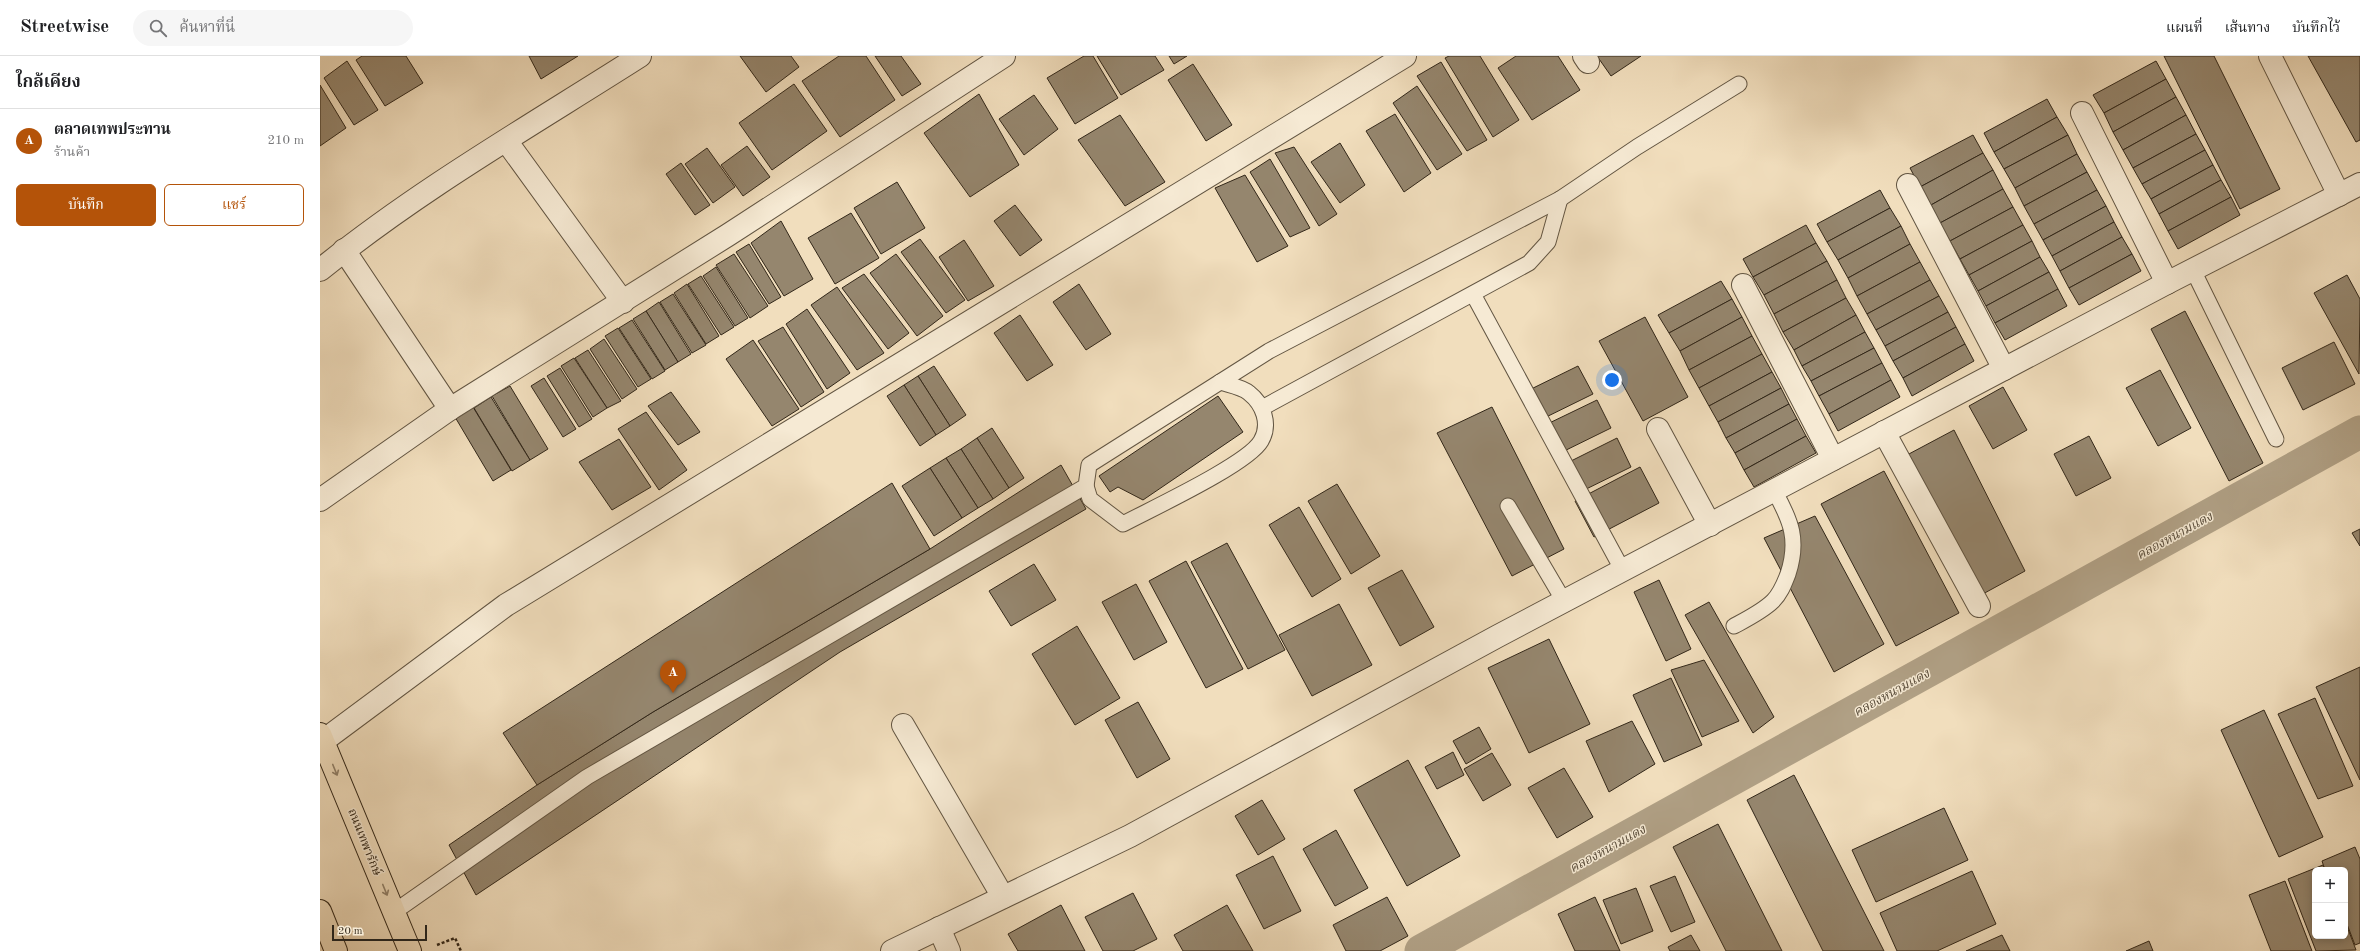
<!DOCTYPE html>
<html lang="th">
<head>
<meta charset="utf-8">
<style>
	:root { --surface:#fff; --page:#f6f6f6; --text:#202124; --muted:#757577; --line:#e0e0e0; --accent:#b45309 }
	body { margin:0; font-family:"Old Standard TT","Noto Serif Thai",serif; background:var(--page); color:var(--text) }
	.controls { position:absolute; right:12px; bottom:12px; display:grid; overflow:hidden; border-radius:6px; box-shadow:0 2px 10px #0003 }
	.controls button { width:36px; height:36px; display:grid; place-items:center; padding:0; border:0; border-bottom:1px solid var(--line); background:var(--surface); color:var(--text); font:20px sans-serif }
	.scale { position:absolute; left:12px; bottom:10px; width:95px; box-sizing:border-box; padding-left:4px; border:2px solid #322719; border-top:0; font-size:11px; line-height:14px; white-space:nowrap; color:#322719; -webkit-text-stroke:3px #f6ead4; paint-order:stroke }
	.you { position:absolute; left:1292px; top:324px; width:14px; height:14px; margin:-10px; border:3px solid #fff; border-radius:50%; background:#1a73e8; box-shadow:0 0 0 6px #1a73e833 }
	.badge { display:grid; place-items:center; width:26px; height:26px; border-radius:50%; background:var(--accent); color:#fff; font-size:13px; font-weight:700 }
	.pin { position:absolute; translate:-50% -33px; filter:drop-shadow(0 1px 2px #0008) }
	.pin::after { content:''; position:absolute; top:21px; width:14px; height:12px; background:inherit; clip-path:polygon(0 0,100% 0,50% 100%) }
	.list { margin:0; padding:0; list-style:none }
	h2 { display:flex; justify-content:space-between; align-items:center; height:52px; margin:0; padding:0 16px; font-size:17px }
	h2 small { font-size:13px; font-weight:400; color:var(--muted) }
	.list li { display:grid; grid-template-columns:26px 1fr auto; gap:12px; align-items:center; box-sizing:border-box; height:64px; padding:0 16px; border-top:1px solid var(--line) }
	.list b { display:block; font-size:15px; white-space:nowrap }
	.list p { margin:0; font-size:13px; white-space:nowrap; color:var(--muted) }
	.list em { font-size:13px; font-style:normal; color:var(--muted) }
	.actions { display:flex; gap:8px; padding:12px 16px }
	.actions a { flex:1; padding:9px 0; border:1px solid var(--accent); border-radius:6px; text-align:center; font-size:14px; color:var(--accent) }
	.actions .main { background:var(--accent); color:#fff }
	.icon { flex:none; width:22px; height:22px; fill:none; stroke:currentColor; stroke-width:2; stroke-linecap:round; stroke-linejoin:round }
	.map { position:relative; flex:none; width:2040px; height:895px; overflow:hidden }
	header { display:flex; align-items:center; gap:24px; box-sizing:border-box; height:56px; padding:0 20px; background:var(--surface); border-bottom:1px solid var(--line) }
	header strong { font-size:19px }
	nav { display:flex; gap:22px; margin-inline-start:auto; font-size:14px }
	.search { width:280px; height:36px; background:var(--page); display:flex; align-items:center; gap:10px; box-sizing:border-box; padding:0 14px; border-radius:22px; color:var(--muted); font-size:15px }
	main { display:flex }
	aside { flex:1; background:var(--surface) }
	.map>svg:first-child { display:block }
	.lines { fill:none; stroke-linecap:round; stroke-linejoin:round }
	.canal { stroke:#b0a085; stroke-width:33 }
	.building { fill:#95866e; stroke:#322719 }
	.lane-casing { stroke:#625542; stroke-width:17 }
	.street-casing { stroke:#625542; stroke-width:24 }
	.primary-casing { stroke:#322719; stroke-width:24 }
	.path { stroke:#322719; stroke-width:2.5; stroke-dasharray:3 2; stroke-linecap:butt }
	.lane { stroke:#f6ead4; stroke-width:15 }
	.street { stroke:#f6ead4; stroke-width:22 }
	.primary { stroke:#f1debd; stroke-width:22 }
	.oneway { stroke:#92826b }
	.labels { text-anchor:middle; stroke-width:3; stroke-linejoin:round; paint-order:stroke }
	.street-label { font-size:12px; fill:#322719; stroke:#f6ead4 }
	.water-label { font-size:13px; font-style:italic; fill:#584b39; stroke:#f6ead4 }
</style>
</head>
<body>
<header>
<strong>Streetwise</strong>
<div class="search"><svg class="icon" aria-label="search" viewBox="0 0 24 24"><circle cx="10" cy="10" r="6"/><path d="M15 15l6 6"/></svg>ค้นหาที่นี่</div>
<nav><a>แผนที่</a><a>เส้นทาง</a><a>บันทึกไว้</a></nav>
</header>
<main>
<aside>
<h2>ใกล้เคียง<small></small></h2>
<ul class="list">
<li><span class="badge">A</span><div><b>ตลาดเทพประทาน</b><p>ร้านค้า</p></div><em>210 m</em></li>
</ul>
<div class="actions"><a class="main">บันทึก</a><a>แชร์</a></div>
</aside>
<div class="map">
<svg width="2040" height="895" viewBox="0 0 2040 895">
	<rect width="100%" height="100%" fill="#f1debd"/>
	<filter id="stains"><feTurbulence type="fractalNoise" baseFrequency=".005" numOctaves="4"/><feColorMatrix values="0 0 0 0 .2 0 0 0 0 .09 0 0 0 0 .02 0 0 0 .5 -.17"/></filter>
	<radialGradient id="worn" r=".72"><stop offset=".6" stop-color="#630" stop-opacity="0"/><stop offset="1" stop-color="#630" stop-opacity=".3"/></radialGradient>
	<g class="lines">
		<polyline class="canal" points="1101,895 2040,376"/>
	</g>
	<g class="building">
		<polygon points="42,0 86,0 103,27 65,50 36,4"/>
		<polygon points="209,0 258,0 221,23"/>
		<polygon points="420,0 471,0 479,11 446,36"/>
		<polygon points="519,0 546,0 575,44 520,81 482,25"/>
		<polygon points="555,0 581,0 601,28 582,40"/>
		<polygon points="764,0 773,0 798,42 755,68 727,22"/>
		<polygon points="777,0 835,0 844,14 801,39"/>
		<polygon points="849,0 867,0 854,8"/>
		<polygon points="1129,0 1160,0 1199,64 1173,81 1125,2"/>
		<polygon points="1196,0 1238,0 1260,34 1212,64 1178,12"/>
		<polygon points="1277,0 1321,0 1291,20"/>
		<polygon points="1844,0 1894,0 1960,133 1920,153"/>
		<polygon points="1988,0 2040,0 2040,84 2036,86"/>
		<polygon points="27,5 58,54 34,69 4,22"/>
		<polygon points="1836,5 1846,23 1784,57 1773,39"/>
		<polygon points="1121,6 1167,84 1147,95 1097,20"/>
		<polygon points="873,8 912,69 886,85 848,24"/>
		<polygon points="1846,23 1856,41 1793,76 1784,57"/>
		<polygon points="474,28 507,75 452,114 419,67"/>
		<polygon points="0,29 26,72 0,90"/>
		<polygon points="1097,30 1142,98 1117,114 1073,47"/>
		<polygon points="659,38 699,109 650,141 604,77"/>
		<polygon points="714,39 738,73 704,99 679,63"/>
		<polygon points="1856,41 1866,59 1803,94 1793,76"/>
		<polygon points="1727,43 1737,61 1674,96 1664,77"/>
		<polygon points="1075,58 1111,117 1084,136 1046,75"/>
		<polygon points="800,59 845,126 805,150 758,84"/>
		<polygon points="1866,59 1876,78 1813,112 1803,94"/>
		<polygon points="1737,61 1748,79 1684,113 1674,96"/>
		<polygon points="1876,78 1885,94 1822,128 1813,112"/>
		<polygon points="1653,79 1663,97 1600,131 1590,112"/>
		<polygon points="1748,79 1757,98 1695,132 1684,113"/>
		<polygon points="1020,87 1045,129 1020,147 991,106"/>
		<polygon points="427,90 450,121 423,140 401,109"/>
		<polygon points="974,91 1017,158 999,170 955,97"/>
		<polygon points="387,92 415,131 393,147 365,108"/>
		<polygon points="1885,94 1893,109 1831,143 1822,128"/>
		<polygon points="1663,97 1673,114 1611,149 1600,131"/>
		<polygon points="1757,98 1767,116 1704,150 1695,132"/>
		<polygon points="950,103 990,172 970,181 930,116"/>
		<polygon points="361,107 390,149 375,159 346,118"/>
		<polygon points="1893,109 1901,124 1839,158 1831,143"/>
		<polygon points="1673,114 1683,133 1620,167 1611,149"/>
		<polygon points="1767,116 1777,134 1714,168 1704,150"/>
		<polygon points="925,119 968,190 937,206 895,132"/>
		<polygon points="1901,124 1911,141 1848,175 1839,158"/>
		<polygon points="577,126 605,172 561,198 534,152"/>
		<polygon points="1683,133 1693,151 1630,185 1620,167"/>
		<polygon points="1560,134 1570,152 1507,186 1497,168"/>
		<polygon points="1777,134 1786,150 1723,184 1714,168"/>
		<polygon points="1911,141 1920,159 1858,193 1848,175"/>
		<polygon points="695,149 722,184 700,200 674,165"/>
		<polygon points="1786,150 1794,166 1732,200 1723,184"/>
		<polygon points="1693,151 1703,169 1640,203 1630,185"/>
		<polygon points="1570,152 1581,170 1518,204 1507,186"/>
		<polygon points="531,157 559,202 515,228 488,182"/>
		<polygon points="461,165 493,223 464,240 431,187"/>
		<polygon points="1794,166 1802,181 1740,215 1732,200"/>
		<polygon points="1486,169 1496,187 1433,221 1423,203"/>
		<polygon points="1703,169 1712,185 1649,219 1640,203"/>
		<polygon points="1581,170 1590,188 1528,222 1518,204"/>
		<polygon points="1802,181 1812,198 1749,232 1740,215"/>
		<polygon points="600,183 645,244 626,257 581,196"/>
		<polygon points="644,184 674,230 648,245 619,201"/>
		<polygon points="1712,185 1720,201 1658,235 1649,219"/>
		<polygon points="1496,187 1507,205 1444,239 1433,221"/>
		<polygon points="429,188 461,241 449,248 416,196"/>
		<polygon points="1590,188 1600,206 1537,240 1528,222"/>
		<polygon points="414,198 448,250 430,262 396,209"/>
		<polygon points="576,198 623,260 597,280 550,217"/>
		<polygon points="1812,198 1821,215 1759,249 1749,232"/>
		<polygon points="1720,201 1729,216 1666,250 1658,235"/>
		<polygon points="1507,205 1517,224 1454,258 1444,239"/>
		<polygon points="1600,206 1610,224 1547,258 1537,240"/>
		<polygon points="396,211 428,262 415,270 383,220"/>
		<polygon points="1729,216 1738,233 1675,267 1666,250"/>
		<polygon points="544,218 589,277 568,293 522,232"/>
		<polygon points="2027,219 2040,243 2039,318 1994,237"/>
		<polygon points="381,220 414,271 401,279 368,228"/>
		<polygon points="1517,224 1526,242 1463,276 1454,258"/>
		<polygon points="1610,224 1619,240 1556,274 1547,258"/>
		<polygon points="1401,225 1412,243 1349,277 1338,259"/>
		<polygon points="367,228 399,280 386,288 354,237"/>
		<polygon points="759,228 791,278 766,294 733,246"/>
		<polygon points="517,231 564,297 537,314 491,249"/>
		<polygon points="1738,233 1747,250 1685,284 1675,267"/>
		<polygon points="353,238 386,289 372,297 340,246"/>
		<polygon points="1619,240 1628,256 1565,290 1556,274"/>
		<polygon points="1526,242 1536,259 1474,294 1463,276"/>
		<polygon points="1412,243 1422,261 1360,295 1349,277"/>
		<polygon points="339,246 371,298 358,306 326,255"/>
		<polygon points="487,253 530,317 507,333 466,268"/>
		<polygon points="326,255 358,306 345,314 313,263"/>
		<polygon points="1865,255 1943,407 1909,425 1831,273"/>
		<polygon points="1628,256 1636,271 1573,305 1565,290"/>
		<polygon points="700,259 733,309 707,325 674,277"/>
		<polygon points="1536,259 1545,276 1482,310 1474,294"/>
		<polygon points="1325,261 1368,341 1323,365 1279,285"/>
		<polygon points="1422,261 1432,280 1369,314 1360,295"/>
		<polygon points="312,264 345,315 332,323 299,272"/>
		<polygon points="463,271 504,336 481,351 438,285"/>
		<polygon points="1636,271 1645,288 1583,322 1573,305"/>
		<polygon points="298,272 331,323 318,331 285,280"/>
		<polygon points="1545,276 1554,292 1491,325 1482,310"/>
		<polygon points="1432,280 1442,298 1379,332 1369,314"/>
		<polygon points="284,283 317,333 302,343 270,293"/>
		<polygon points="433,284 479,353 452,370 406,303"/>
		<polygon points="2014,286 2035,328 1983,354 1962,312"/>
		<polygon points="1645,288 1654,305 1592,340 1583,322"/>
		<polygon points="1554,292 1562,307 1499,340 1491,325"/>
		<polygon points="268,294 301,345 287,352 255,302"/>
		<polygon points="1442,298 1452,316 1389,350 1379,332"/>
		<polygon points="254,302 287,352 273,361 241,310"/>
		<polygon points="1562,307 1571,324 1509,358 1499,340"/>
		<polygon points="614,310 646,359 630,370 598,320"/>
		<polygon points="1258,310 1273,338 1216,366 1201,338"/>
		<polygon points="240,312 272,363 259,371 227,320"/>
		<polygon points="1840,314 1871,372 1838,390 1806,332"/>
		<polygon points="1452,316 1461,332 1398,366 1389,350"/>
		<polygon points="598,320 630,370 616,379 584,329"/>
		<polygon points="224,322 256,373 243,381 211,330"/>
		<polygon points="1571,324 1580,341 1518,375 1509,358"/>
		<polygon points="584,329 616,379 600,390 567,340"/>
		<polygon points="190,330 228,393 210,404 172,340"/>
		<polygon points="1683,331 1707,374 1673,393 1649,350"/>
		<polygon points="1461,332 1469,348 1406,382 1398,366"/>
		<polygon points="351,336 380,376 358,389 328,350"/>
		<polygon points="898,340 923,376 823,444 798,431 790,436 779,420"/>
		<polygon points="171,341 210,404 192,415 154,352"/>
		<polygon points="1277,344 1291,372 1234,400 1219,372"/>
		<polygon points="1469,348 1477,363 1415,397 1406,382"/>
		<polygon points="153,351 191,414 173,425 135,361"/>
		<polygon points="1172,351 1244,493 1192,520 1117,377"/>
		<polygon points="326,356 367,414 339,434 298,373"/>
		<polygon points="1477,363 1486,380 1424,414 1415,397"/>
		<polygon points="672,372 704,422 689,432 657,382"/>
		<polygon points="1634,374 1705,515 1661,539 1587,399"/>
		<polygon points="1486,380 1496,397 1434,431 1424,414"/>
		<polygon points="1769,380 1791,422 1756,440 1734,398"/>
		<polygon points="657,382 689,432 673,443 641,393"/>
		<polygon points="1297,382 1311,411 1254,439 1239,411"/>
		<polygon points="299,383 331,431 292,454 259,406"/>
		<polygon points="641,393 673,443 658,452 626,402"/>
		<polygon points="626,402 658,452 642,462 610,412"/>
		<polygon points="741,409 766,453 520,596 156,839 129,789 217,729 333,656 610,493"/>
		<polygon points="1320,411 1339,447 1274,481 1255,445"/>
		<polygon points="610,412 642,462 614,480 582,430"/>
		<polygon points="1564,415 1639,557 1576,590 1501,448"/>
		<polygon points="572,427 610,493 333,656 217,729 183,677"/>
		<polygon points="1017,428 1060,500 1031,518 988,445"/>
		<polygon points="979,451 1021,523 992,541 949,469"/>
		<polygon points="1495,460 1564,588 1514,616 1444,482"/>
		<polygon points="2040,473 2040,490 2032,477"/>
		<polygon points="907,487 965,594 928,613 871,506"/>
		<polygon points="866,505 923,613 886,632 829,525"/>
		<polygon points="714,508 736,544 691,570 669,535"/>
		<polygon points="1082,514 1114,571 1080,590 1048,532"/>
		<polygon points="1339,524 1371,593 1346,605 1314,536"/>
		<polygon points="816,528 847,586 814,604 782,546"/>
		<polygon points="1389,546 1454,661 1433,677 1365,559"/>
		<polygon points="1019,548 1052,609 992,640 959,579"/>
		<polygon points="757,570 800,642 755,669 712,598"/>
		<polygon points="1229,583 1270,668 1209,697 1168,612"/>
		<polygon points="1384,604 1419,665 1382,681 1351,614"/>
		<polygon points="2040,611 2040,724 1996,631"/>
		<polygon points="1351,622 1382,689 1344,706 1313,639"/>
		<polygon points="1995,642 2033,730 1998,743 1958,658"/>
		<polygon points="818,646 850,703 817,722 785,664"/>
		<polygon points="1944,654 2003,781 1959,801 1901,674"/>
		<polygon points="1312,665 1335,708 1289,736 1266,685"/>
		<polygon points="1159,671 1171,693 1146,708 1133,685"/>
		<polygon points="1133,696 1144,719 1117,733 1105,711"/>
		<polygon points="1172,697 1191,729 1163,745 1144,713"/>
		<polygon points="1088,704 1140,800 1087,830 1034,734"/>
		<polygon points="1244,712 1273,761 1237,782 1208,732"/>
		<polygon points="1474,719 1564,895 1503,895 1427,744"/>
		<polygon points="942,744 965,783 938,799 915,760"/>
		<polygon points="1624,752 1648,804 1556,846 1532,794"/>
		<polygon points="1398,768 1462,895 1406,895 1353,791"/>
		<polygon points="1016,774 1048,832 1015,850 983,793"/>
		<polygon points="2035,791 2040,803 2040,887 2035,889 2025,863 2025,814 2005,814 2002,805"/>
		<polygon points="953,800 981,855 944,873 916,819"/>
		<polygon points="2003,809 2005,814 1995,814 1995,880 2025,880 2025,865 2036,894 1996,895 1968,823"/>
		<polygon points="1652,815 1676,868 1617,895 1577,895 1560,857"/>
		<polygon points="1355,820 1375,866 1351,876 1330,830"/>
		<polygon points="1965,825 1992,895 1951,895 1929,839"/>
		<polygon points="1316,832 1333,875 1301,888 1283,844"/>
		<polygon points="813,837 837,883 813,895 783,895 765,861"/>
		<polygon points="1067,841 1088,880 1060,895 1026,895 1013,869"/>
		<polygon points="1275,841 1300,895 1255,895 1238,858"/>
		<polygon points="741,849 765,895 698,895 688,878"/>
		<polygon points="907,849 933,895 863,895 854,879"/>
		<polygon points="1371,879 1380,895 1350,895 1348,891"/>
		<polygon points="1682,879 1690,895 1646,895"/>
		<polygon points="1829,885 1833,895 1806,895"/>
	</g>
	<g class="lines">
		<g class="lane-casing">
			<g id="lane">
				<polyline points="1873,214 1956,383"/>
				<polyline points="1153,238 1303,515"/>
				<polyline points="942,352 1209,207 1228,186 1240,143"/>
				<path d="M 766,430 L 770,443 L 803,468 C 831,453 928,408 941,385 C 951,368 943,348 929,337 C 922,331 909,329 900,326"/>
				<polyline points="1188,450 1245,547"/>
				<path d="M 1414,570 C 1427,563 1443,555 1453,545 C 1461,537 1464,528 1468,518 C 1479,484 1471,465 1455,436"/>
				<polyline points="74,856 267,721 766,430 769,409 949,295 1240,143 1317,91 1419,28"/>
			</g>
		</g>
		<g class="street-casing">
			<g id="street">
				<polyline points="1264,0 1268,6"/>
				<polyline points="1950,0 2019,139"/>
				<polyline points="1762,57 1847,227"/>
				<polyline points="187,86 303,246"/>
				<polyline points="1588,129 1684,313"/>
				<polyline points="24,194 130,353"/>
				<path d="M 0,214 C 100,133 212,69 320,0"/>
				<polyline points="1423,229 1513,403"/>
				<polyline points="1338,373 1390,469"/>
				<polyline points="1564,376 1659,550"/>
				<polyline points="0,444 130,353 408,179 684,0"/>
				<polyline points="583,669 683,841"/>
				<polyline points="3,685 186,549 1085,0"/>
				<polyline points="619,872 629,895"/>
				<polyline points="572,895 810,780 1178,580 1847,227 2040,128"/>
			</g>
		</g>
		<g class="primary-casing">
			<g id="primary">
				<polyline points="0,678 90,895"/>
				<polyline points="0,855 16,895"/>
			</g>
		</g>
		<polyline class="path" points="117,889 135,882 141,895"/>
		<use href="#lane" class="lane"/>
		<use href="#street" class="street"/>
		<use href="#primary" class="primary"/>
	</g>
	<defs><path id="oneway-shaft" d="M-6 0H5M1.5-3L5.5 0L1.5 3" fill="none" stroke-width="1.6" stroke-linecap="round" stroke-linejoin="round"/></defs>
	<g class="oneway">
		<use href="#oneway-shaft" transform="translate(15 714) rotate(68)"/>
		<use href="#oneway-shaft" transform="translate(65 834) rotate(68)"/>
	</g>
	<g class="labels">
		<g class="street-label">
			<text transform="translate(45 786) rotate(68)" y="4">ถนนเทพารักษ์</text>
		</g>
		<g class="water-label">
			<text transform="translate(1854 479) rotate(-29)" y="5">คลองหนามแดง</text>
			<text transform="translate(1571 636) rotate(-29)" y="5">คลองหนามแดง</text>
			<text transform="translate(1287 792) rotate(-29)" y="5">คลองหนามแดง</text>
		</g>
	</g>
	<rect width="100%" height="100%" filter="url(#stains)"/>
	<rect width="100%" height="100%" fill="url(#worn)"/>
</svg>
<div class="controls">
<button>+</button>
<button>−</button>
</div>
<div class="scale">20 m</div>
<div class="you"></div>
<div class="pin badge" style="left:353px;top:637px">A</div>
</div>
</main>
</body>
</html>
